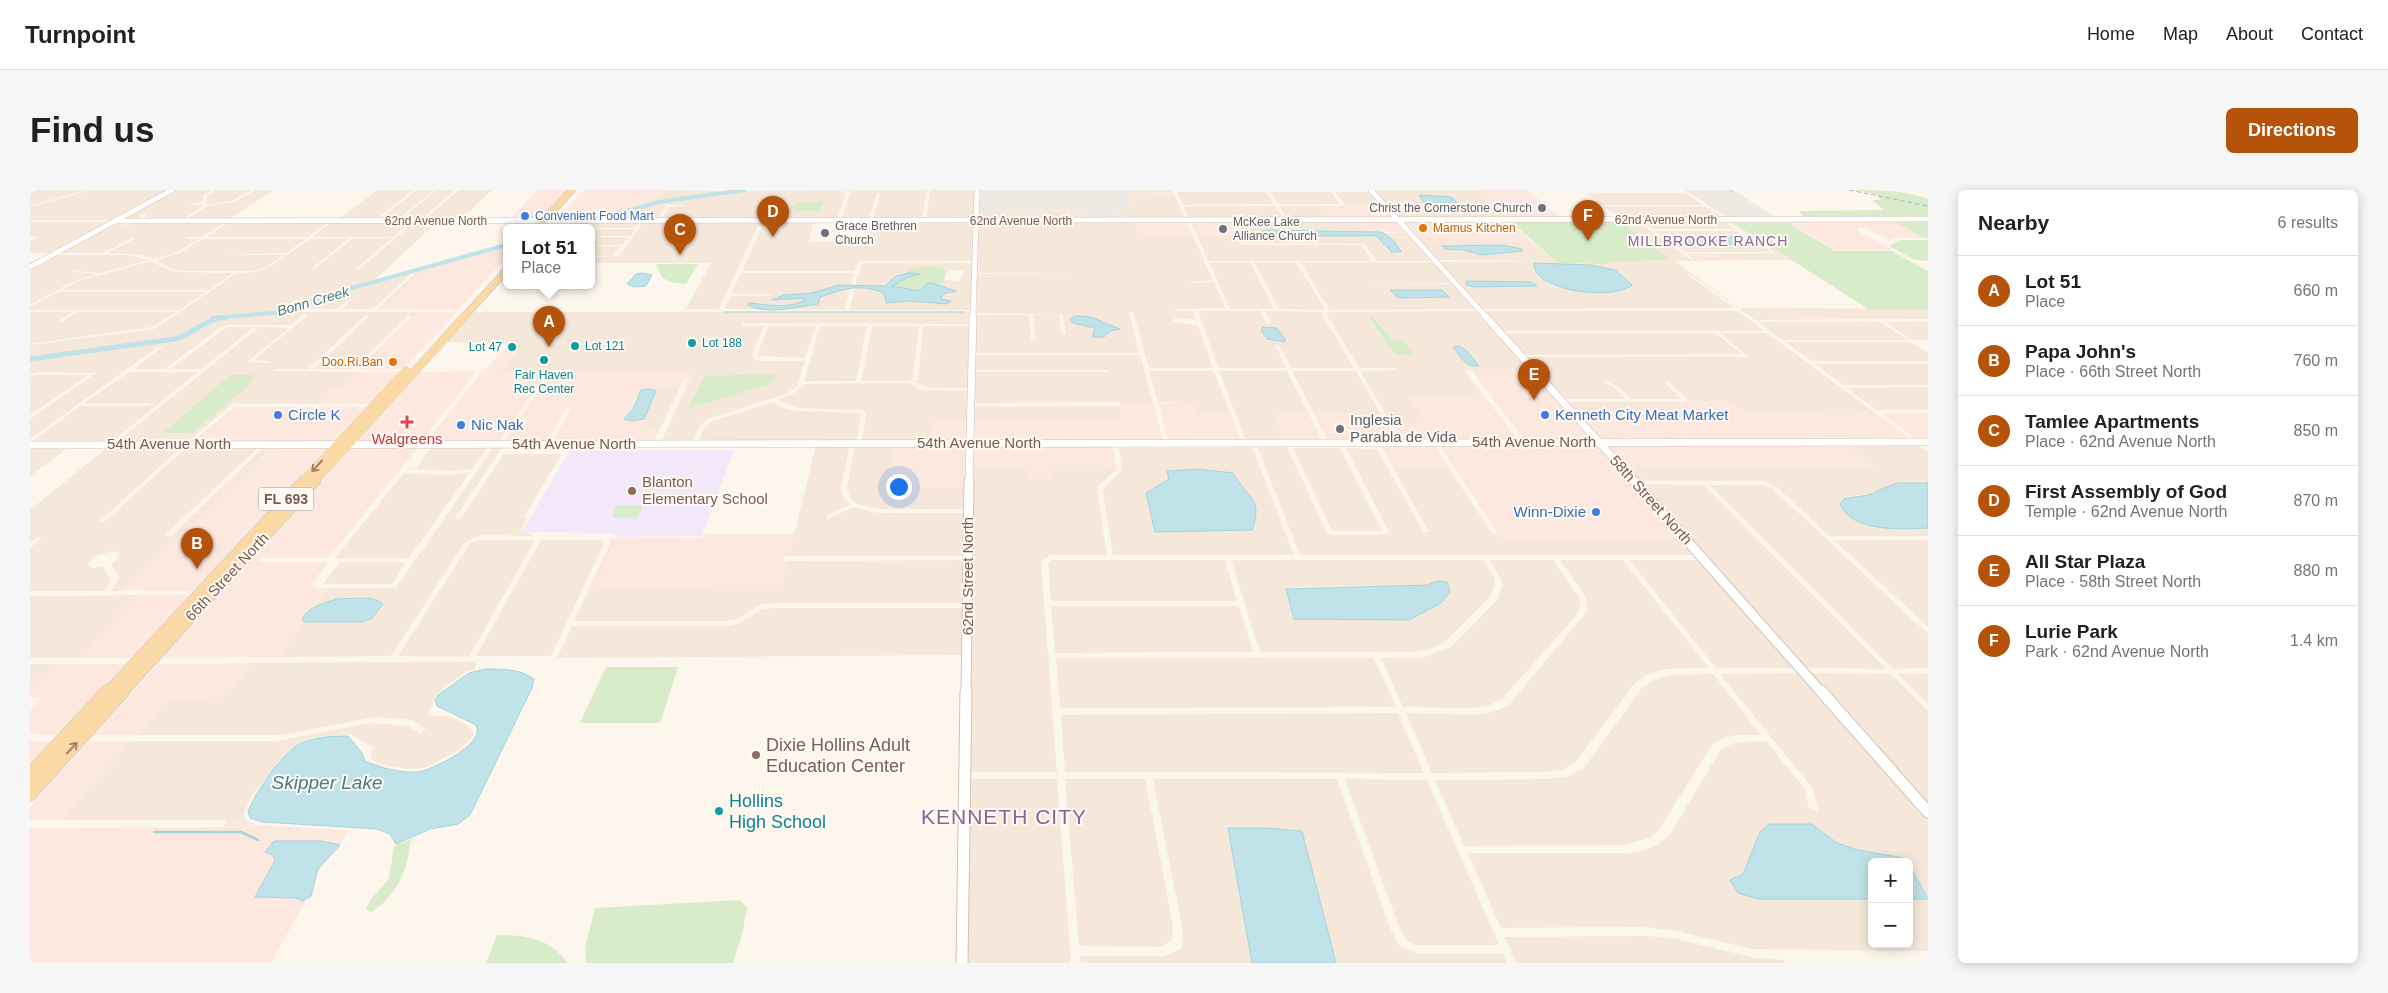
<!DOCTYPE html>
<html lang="en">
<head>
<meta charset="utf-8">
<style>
	:root { --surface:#fff; --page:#f6f6f6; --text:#202124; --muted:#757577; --line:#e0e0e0; --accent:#b45309 }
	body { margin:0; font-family:Helvetica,sans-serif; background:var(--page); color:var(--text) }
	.controls { position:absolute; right:15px; bottom:15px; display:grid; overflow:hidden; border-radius:8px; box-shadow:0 2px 12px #0003 }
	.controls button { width:45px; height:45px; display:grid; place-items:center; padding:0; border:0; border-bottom:1px solid var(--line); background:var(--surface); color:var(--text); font:25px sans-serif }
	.you { position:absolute; left:868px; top:296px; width:18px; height:18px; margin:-12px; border:4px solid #fff; border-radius:50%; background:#1a73e8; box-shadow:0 0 0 8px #1a73e833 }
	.badge { display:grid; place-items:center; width:32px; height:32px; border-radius:50%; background:var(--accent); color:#fff; font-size:16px; font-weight:700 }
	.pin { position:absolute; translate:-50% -41px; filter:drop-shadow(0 1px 2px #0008) }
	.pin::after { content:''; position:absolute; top:26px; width:18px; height:15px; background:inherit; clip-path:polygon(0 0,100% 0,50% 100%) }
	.popup { position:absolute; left:473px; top:34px; width:92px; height:65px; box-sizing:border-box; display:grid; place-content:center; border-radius:8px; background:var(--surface); filter:drop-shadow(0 1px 4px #0005); font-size:16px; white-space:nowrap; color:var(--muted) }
	.popup b { font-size:19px; color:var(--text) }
	.popup::after { content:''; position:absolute; left:50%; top:100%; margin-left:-10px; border:10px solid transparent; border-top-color:var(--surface) }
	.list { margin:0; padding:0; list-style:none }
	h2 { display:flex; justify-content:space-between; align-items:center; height:65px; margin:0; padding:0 20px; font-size:21px }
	h2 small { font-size:16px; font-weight:400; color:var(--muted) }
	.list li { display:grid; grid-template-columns:32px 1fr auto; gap:15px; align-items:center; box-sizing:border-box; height:70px; padding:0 20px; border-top:1px solid var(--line) }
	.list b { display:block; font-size:19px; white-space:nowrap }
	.list p { margin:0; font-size:16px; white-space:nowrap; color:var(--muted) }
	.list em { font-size:16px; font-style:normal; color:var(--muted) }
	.map { position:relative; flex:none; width:1898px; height:773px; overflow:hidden; border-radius:8px }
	header { display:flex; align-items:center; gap:30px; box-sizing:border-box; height:70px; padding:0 25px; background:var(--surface); border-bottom:1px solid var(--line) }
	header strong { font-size:24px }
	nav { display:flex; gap:28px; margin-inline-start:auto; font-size:18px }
	.intro { display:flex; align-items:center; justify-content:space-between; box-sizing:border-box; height:120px; padding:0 30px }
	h1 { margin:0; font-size:35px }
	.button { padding:12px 22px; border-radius:8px; background:var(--accent); color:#fff; font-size:18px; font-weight:700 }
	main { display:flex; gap:30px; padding:0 30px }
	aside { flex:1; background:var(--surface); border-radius:8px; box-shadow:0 2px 12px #0003 }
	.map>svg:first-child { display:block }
	.residential { fill:#f5e8da; fill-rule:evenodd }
	.commercial { fill:#fde8e0 }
	.industrial { fill:#efe9e4 }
	.education { fill:#f3e8fa }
	.green { fill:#d8ecc9 }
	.water { fill:#bfe3e8; stroke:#a5d3da }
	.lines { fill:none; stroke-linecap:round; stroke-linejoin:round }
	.stream-far1 { stroke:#a5d3da; stroke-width:1 }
	.stream { stroke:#a5d3da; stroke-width:2.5 }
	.canal-far1 { stroke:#bfe3e8; stroke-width:4 }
	.canal { stroke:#bfe3e8; stroke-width:5 }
	.secondary-far3-casing { stroke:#d6c0b0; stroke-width:6 }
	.secondary-far2-casing { stroke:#d6c0b0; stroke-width:8 }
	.secondary-far1-casing { stroke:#d6c0b0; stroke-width:11 }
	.secondary-casing { stroke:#d6c0b0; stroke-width:13 }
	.primary-far3-casing { stroke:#dad1cd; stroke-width:8 }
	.primary-far2-casing { stroke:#dad1cd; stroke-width:9 }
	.primary-far1-casing { stroke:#dad1cd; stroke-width:12 }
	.primary-casing { stroke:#dad1cd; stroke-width:15 }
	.secondary-far3 { stroke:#fff; stroke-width:5 }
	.secondary-far2 { stroke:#fff; stroke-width:7 }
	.secondary-far1 { stroke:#fff; stroke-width:9 }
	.secondary { stroke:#fff; stroke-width:11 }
	.primary-far3 { stroke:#fbd9a5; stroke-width:6 }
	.primary-far2 { stroke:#fbd9a5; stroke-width:8 }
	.primary-far1 { stroke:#fbd9a5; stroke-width:10 }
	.primary { stroke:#fbd9a5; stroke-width:13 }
	.rail { stroke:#b9a8c9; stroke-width:1; stroke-dasharray:4.5 3; stroke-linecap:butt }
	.oneway { stroke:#a18267 }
	.worship-dot { fill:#6b7280; stroke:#fffaf3; stroke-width:2 }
	.shop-dot { fill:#3f7fe0; stroke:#fffaf3; stroke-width:2 }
	.food-dot { fill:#e8710a; stroke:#fffaf3; stroke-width:2 }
	.culture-dot { fill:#0f9aa8; stroke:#fffaf3; stroke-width:2 }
	.health-dot { fill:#e0444e; stroke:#fffaf3; stroke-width:2 }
	.education-dot { fill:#8d6e63; stroke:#fffaf3; stroke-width:2 }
	.labels { text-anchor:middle; stroke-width:4; stroke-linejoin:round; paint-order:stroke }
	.far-worship-label { font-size:12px; fill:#5b616d; stroke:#fffaf3; text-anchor:start }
	.far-shop-label { font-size:12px; fill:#366cbe; stroke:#fffaf3; text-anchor:start }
	.far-street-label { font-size:12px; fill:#7a5c4d; stroke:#fffaf3 }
	.far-food-label { font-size:12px; fill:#c56008; stroke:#fffaf3; text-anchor:start }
	.far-culture-label { font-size:12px; fill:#0d838f; stroke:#fffaf3; text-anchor:start }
	.far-neighbourhood-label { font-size:14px; letter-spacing:1px; fill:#846695; stroke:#fffaf3 }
	.far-water-label { font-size:14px; font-style:italic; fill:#437c86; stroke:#fffaf3 }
	.shield { fill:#fffaf3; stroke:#a28b7f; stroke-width:1 }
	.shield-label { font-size:14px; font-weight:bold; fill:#7a5c4d }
	.shop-label { font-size:15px; fill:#366cbe; stroke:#fffaf3; text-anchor:start }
	.worship-label { font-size:15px; fill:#5b616d; stroke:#fffaf3; text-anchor:start }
	.health-label { font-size:15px; fill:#be3a42; stroke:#fffaf3 }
	.street-label { font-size:15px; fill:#7a5c4d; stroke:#fffaf3 }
	.education-label { font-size:15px; fill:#785e54; stroke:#fffaf3; text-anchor:start }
	.near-education-label { font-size:18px; fill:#785e54; stroke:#fffaf3; text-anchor:start }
	.near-culture-label { font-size:18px; fill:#0d838f; stroke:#fffaf3; text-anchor:start }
	.near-water-label { font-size:19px; font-style:italic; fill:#437c86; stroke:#fffaf3 }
	.near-quarter-label { font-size:21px; letter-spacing:1px; fill:#846695; stroke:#fffaf3 }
</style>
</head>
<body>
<header>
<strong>Turnpoint</strong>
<nav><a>Home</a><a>Map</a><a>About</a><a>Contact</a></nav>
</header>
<div class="intro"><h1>Find us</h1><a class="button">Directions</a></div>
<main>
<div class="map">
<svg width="1898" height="773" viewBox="0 0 1898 773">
	<rect width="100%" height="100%" fill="#fdf6ec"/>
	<g class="residential">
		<polygon points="0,0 56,0 0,16"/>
		<polygon points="60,0 140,0 84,30 0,30 0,17"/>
		<polygon points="143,0 182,0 173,6 173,11 157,15 173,16 152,30 113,30 116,27 115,24 111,24 109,30 88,30"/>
		<polygon points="186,0 222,0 201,11 177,15 177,6"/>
		<polygon points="226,0 244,0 198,30 156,30 177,16 203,12"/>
		<polygon points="348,0 383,0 345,30 307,30"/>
		<polygon points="386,0 404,0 367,30 349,30"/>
		<polygon points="406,0 425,0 391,30 370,30"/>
		<polygon points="429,0 462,0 430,30 394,30"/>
		<polygon points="633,0 689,1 897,0 892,30 843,30 850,3 847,3 839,30 811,30 820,3 829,2 808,1 816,3 807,30 631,30 639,17 661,15 636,15 627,30 565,30 626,11"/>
		<polygon points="900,0 946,0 945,30 896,30"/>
		<polygon points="1096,0 1142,0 1143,3 1099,3 1144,4 1156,30 1089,30 1085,20 1105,20"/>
		<polygon points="1343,0 1447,0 1480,30 1372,30"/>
		<polygon points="1236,2 1244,14 1153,15 1147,2"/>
		<polygon points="1240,2 1301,2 1310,14 1248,14"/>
		<polygon points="1305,2 1342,2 1354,16 1309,16 1314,15 1314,13"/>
		<polygon points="1556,3 1655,3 1673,15 1571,15"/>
		<polygon points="1153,16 1245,16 1254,30 1159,30"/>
		<polygon points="1249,16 1293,16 1304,30 1258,30"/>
		<polygon points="1573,16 1675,16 1696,29 1591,29"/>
		<polygon points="1055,20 1058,30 949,30 949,21"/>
		<polygon points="197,31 172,47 157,47 156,49 169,49 145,63 124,69 110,65 77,63 104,49 102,48 73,63 27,63 85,32 106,32 74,40 110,32"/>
		<polygon points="201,31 300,31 278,47 176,47"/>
		<polygon points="303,31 382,31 364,47 282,47"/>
		<polygon points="386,31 408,31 345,90 396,77 352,119 348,119 384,84 381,84 343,119 312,119 326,106 306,119 266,119 259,114 255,115 265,122 388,122 332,179 328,179 382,126 378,126 323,179 283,179 339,126 335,126 278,179 246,179 244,181 330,182 315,197 302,198 286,214 203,214 157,252 85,253 229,137 259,138 217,172 239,173 241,171 224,170 278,125 275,124 261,135 199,135 189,138 135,179 103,179 133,157 129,156 0,249 0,229 66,183 4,182 0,185 0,155 124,139 207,83 224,82 240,77 280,49 319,48 281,79 284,79 323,48 362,48 326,79 329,79"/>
		<polygon points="560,31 610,31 606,38 534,38"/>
		<polygon points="614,31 783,31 779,52 837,51 841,31 945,32 943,71 829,71 824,81 712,81 732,37 728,36 689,119 656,119 681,73 562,73 562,67 589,66"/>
		<path d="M 1105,31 L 1110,47 L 1163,46 L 1183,90 L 1153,93 L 1184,92 L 1196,118 L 1145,119 L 1145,121 L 1163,121 L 1166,130 L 1145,128 L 1142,132 L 1168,135 L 1183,178 L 1119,178 L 1103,122 L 1099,122 L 1109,163 L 945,163 L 945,125 L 999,125 L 1001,149 L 1006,150 L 1003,125 L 1024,125 L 1029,126 L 1032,144 L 1036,144 L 1033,125 L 945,123 L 947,121 L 947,84 L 1054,84 L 947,83 L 949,32 ZM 1061,127 L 1078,133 L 1089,139 L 1080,141 L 1076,146 L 1062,143 L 1065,138 L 1043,133 Z"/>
		<polygon points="1203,31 1328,32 1335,41 1237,39 1226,42 1237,46 1346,47 1359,62 1371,64 1374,62 1356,43 1378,43 1403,71 1347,71 1336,56 1331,54 1214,53"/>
		<path d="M 1591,31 L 1607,31 L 1662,70 L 1665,70 L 1657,64 L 1746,63 L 1697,31 L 1702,31 L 1761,70 L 1645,71 L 1709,118 L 1898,119 L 1898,129 L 1725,130 L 1660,84 L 1657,84 L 1704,118 L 1451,119 L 1408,72 L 1526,71 L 1406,70 L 1390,52 L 1501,51 L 1528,73 L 1579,74 L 1578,72 L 1640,70 ZM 1472,55 L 1487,62 L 1452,65 L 1434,60 L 1415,59 ZM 1508,73 L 1560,75 L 1585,80 L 1602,95 L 1597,100 L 1587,102 L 1546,100 L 1524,97 L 1508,84 L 1504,77 ZM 1436,92 L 1501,92 L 1506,96 L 1443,97 Z"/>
		<polygon points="1611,31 1693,31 1706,39 1622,39"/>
		<polygon points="0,32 82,32 23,63 0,63 0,51 7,47 0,47"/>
		<polygon points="562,39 605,39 601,46 562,46"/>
		<path d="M 1624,41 L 1706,41 L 1742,62 L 1655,62 ZM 1708,47 L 1711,49 L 1705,50 L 1708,54 L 1706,55 L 1670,55 L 1649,48 Z"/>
		<polygon points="1167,46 1206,46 1211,54 1218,55 1331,55 1343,71 1178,71"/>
		<polygon points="562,47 599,47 592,55 562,55"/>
		<polygon points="173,49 276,49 256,63 193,65 254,65 237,77 224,81 152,81 142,79 126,70 149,63"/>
		<polygon points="562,56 591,56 582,66 562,66"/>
		<polygon points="24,65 97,65 119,70 71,83 46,81 44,82 66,84 38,94 0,115 0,78"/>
		<polygon points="121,71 138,80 148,82 203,83 179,100 31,100 48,91"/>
		<polygon points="1179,72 1220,72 1244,119 1200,119"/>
		<polygon points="1224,72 1266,72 1294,117 1292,120 1249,119"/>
		<polygon points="1270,72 1404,72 1422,93 1328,93 1424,94 1446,119 1297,120 1298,117"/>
		<polygon points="832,73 943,73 941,120 819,120 825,98 843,98 854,103 856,113 881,111 916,114 919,110 910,108 913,104 921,103 920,98 905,95 916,90 929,91 935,81 914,79 877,81 855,96 809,95 782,103 754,105 743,110 775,108 768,114 718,115 772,117 788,114 790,107 800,102 820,98 815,120 694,119 700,106 743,106 743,104 701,104 711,83 824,83 821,95 825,95"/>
		<polygon points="28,102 176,102 149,120 0,120 0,117"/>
		<polygon points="1168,121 1230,121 1237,134 1241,134 1235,121 1291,122 1324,178 1261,178 1249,155 1245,155 1256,178 1188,178"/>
		<path d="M 1448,121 L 1502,181 L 1435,180 L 1452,208 L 1379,207 L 1397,234 L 1362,234 L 1330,181 L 1366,180 L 1365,178 L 1329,178 L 1296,124 L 1296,122 ZM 1345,128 L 1355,142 L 1363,150 L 1374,152 L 1383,165 L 1355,151 L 1339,129 Z"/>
		<polygon points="1453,121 1708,121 1734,141 1470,141"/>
		<polygon points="0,122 42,122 29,131 32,132 47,122 146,122 122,137 0,154"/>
		<polygon points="444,122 941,122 941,134 713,133 712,136 734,136 722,165 723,169 730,171 775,171 767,196 756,204 678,229 669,237 663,252 631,252 662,184 469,182 486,164 470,163 475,161 480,154 417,152 427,140 434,139 430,138"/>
		<polygon points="1728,132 1850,132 1878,150 1752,150"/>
		<polygon points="1855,132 1898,132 1898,150 1882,150"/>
		<polygon points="738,136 786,136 775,168 727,166"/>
		<polygon points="790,136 837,136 826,191 774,191"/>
		<polygon points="842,136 889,136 883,188 880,191 831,191"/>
		<polygon points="893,136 941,136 939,198 898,198 884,192 888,189"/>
		<polygon points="197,137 224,137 172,179 140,179"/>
		<polygon points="1473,143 1685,143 1712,164 1492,165"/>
		<polygon points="1690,143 1737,143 1847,224 1822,220 1715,223 1697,210 1660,212 1638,191 1634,192 1652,209 1601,209 1589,197 1576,191 1574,193 1584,197 1596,209 1532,209 1494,167 1718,167"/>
		<polygon points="1756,152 1881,152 1898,163 1898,171 1781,171"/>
		<polygon points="945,165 1110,165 1123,212 943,213 944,182 1078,182 1077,180 944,180"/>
		<polygon points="1785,174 1898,174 1898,195 1813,195"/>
		<polygon points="1119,181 1184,181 1201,224 1165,225 1162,213 1128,212"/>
		<polygon points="1189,181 1257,181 1278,222 1244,221 1254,251 1216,251"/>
		<polygon points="1262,181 1326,181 1357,234 1330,233 1324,223 1283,222"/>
		<polygon points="99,182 168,182 80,253 0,253 50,216 118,216 121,213 54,213"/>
		<polygon points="5,185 58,185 0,225 0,188"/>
		<polygon points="880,193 890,200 939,201 938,230 899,252 830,252 833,246 836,224 833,220 768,218 748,210 764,203 773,194"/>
		<polygon points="627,196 650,197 630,239 610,240"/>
		<polygon points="1898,197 1898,220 1847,220 1816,198"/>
		<polygon points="743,212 756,219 766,221 829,223 831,224 828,246 825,252 668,252 674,238 682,231"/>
		<polygon points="1535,212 1655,212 1650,212 1668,229 1586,228 1582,221 1544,221"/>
		<polygon points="943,216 1090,216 1092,229 943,230"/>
		<polygon points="1814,253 1886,253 1898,262 1898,293 1867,293 1849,300 1843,304 1825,305 1853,337 1898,338 1898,346 1799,346 1747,297 1734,291 1607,291 1594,277 1846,279"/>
		<path d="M 1217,254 L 1221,254 L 1264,365 L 1083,365 L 1073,302 L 1075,296 L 1092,280 L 1089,258 L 1218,257 ZM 1137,281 L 1206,290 L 1218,304 L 1116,303 L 1139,289 Z"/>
		<polygon points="1226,254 1253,254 1258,259 1298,345 1360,344 1316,258 1347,259 1394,342 1399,342 1362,276 1417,275 1461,342 1465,343 1468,348 1652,349 1667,365 1270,365"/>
		<polygon points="154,255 69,332 74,332 159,255 230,256 135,345 141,346 235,256 244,256 94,401 81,401 89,388 81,374 88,369 90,363 82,361 66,366 58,373 61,378 74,377 81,391 74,401 0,401 0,358 12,348 7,347 0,353 0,320 79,256"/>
		<polygon points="404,255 459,255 442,279 421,281 376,279 387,277"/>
		<polygon points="465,255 474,255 424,329 430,329 474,264 532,264 494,327 498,327 490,342 502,344 501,346 452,345 435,352 361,466 249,467 274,432 333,432 349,410 307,409 283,419 298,398 366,398"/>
		<polygon points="786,255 822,255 819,260 811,297 814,309 820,315 796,326 798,329 824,317 848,323 935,323 935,366 759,366"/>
		<polygon points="828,255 865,255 858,297 936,298 935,319 848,319 827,314 820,308 817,297 824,260"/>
		<polygon points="0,256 40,256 0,286"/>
		<polygon points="1263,258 1310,258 1352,341 1302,341"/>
		<polygon points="942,277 999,277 998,289 1021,280 1087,279 1070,294 1067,301 1077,365 1020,365 1011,372 1027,582 941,582"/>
		<polygon points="440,282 379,368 305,368 374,283 419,285"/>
		<polygon points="1610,294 1674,295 1856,479 1774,478"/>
		<polygon points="1680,295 1734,295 1742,298 1898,444 1898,478 1863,479"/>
		<polygon points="579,349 586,349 565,398 750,400 758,371 935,370 935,413 745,413 730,415 708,429 698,431 544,431 580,354"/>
		<polygon points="448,350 505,350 439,467 368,466 440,353"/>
		<polygon points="511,350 570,350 574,354 521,466 446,466"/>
		<polygon points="1804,350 1898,350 1898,437"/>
		<polygon points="1022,370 1195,370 1207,411 1021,411 1018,373"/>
		<path d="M 1201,370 L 1453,370 L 1464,387 L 1465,394 L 1461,406 L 1414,453 L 1403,458 L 1387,462 L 1230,462 ZM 1407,391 L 1379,430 L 1256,400 L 1263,397 L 1398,395 Z"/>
		<polygon points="1460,370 1523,370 1549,407 1550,416 1546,426 1471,510 1457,516 1442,518 1373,517 1351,468 1391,468 1421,457 1468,409 1473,394"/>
		<polygon points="1530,370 1593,370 1679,478 1635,479 1616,485 1603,495 1546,572 1533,579 1514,582 1402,583 1376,523 1446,525 1463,522 1478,516 1558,420 1556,407"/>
		<polygon points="1599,370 1671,370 1767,478 1686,478"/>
		<polygon points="310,372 376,372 362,394 293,394"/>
		<polygon points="108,405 48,468 0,468 0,406"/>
		<polygon points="1021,416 1209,416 1223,462 1025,463"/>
		<polygon points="744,418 935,418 933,465 527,468 542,436 697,436 710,433 732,419"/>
		<polygon points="1026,468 1344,468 1366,517 1030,518"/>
		<polygon points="525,471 446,472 445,480 437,481 406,504 398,525 421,527 437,535 444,544 440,550 424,563 394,578 378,579 353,575 342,570 341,566 343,557 319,544 284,547 269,552 254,564 221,607 214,623 216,630 225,634 195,633 197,630 30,630 101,551 246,551 341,533 377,536 390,544 396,539 382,530 345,527 251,545 107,545 138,510 197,506 223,473"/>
		<polygon points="0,474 25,474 0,497"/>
		<polygon points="1772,483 1898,626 1898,708 1879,672 1874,668 1828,660 1807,653 1782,634 1730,642 1713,684 1700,690 1728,709 1842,709 1842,754 1879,754 1879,709 1898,709 1898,761 1721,759 1643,740 1613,737 1471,738 1438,663 1598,663 1612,661 1627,655 1639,646 1690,561 1699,555 1711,552 1736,551 1774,598 1779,618 1788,621 1783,599 1690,484"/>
		<polygon points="1779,483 1861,484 1898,521 1898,617"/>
		<polygon points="1683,484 1731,545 1705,545 1691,549 1681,556 1629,640 1619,648 1593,655 1434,656 1405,590 1519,589 1539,586 1554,578 1611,499 1623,490 1640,485"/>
		<polygon points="1868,484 1898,484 1898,514"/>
		<polygon points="1368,523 1394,583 1035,582 1031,525"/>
		<polygon points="941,589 1027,589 1041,773 937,773"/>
		<polygon points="1035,589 1115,589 1143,735 1142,750 1130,757 1049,756"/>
		<polygon points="1123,589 1307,589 1360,738 1370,757 1388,764 1473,764 1477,773 1306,773 1272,642 1235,638 1199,639 1222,773 1051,773 1050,766 1133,766 1151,759 1153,756 1152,736"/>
		<polygon points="1315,589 1397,590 1469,755 1386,755 1378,751 1369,737"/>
		<polygon points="1618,746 1646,749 1725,768 1754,770 1756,773 1486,773 1475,747"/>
	</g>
	<g class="commercial">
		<polygon points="508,0 540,0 513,30 479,30"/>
		<polygon points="553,0 633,0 626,11 565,30 527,30"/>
		<polygon points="1447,0 1497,0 1534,30 1480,30"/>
		<polygon points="1293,16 1354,16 1367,30 1304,30"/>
		<polygon points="1860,30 1895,48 1862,48 1861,51 1837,38 1827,38 1831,44 1841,48 1898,80 1861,60 1805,60 1759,33 1701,31"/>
		<polygon points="1105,31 1157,31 1163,46 1110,47"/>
		<polygon points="1160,31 1199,31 1206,46 1167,46"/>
		<polygon points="1368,31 1378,43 1335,41 1328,32"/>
		<polygon points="1372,31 1481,33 1501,51 1390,52"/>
		<polygon points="476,55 476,68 428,120 352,119 396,77"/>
		<polygon points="388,122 427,122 373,179 332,179"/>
		<polygon points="470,163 486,163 470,182 663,182 657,197 655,197 659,189 654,189 650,197 627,196 626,201 620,199 611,200 605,210 603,219 596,226 597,231 614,229 611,240 630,239 623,252 522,252 542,217 537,217 517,252 474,252 519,185 515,185 469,252 396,252 454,179 457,178"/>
		<polygon points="1434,180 1489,251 1373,251 1362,234 1397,234 1379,207 1451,208"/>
		<polygon points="1441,180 1502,181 1566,251 1495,251"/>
		<polygon points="447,181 390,252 327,252 390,182"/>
		<polygon points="330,182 371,182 341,214 286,214 302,197 315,197"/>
		<polygon points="1697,210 1715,223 1821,220 1847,224 1882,250 1571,251 1544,221 1582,221 1586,228 1667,229 1649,212"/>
		<polygon points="1090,212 1123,212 1133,251 943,252 943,230 1091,229"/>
		<polygon points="1128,213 1162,213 1165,225 1201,224 1211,251 1139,251"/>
		<polygon points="204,217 339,217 305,252 194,252 197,249 167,248"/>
		<polygon points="1244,221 1278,222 1292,251 1254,251"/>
		<polygon points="1283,222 1324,223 1330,233 1357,234 1368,251 1298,251"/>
		<polygon points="1852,223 1898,223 1898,250 1887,250"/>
		<polygon points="902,230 938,230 937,252 899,252"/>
		<polygon points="1814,253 1847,279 1594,277 1574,254"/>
		<polygon points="1350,254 1404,254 1417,275 1362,276"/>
		<polygon points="1409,254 1569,254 1652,349 1468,348 1465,343 1467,342"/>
		<polygon points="865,255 937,255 936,298 858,297"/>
		<polygon points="943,255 1083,255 1087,279 1021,280 1021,289 997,289 999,277 942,277"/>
		<polygon points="302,256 167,401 92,400 244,257"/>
		<polygon points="324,256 389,256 298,368 231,368 228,372 298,372 280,396 285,396 284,398 298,398 283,419 275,424 272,429 274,432 249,467 133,468"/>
		<polygon points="675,344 765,344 759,366 754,367 753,370 758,371 750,400 564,398 586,348 671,348"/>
		<polygon points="107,405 162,405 103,468 48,468"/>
		<polygon points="223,473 197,506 138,510 107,545 65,545 128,474"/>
		<polygon points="25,474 98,474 31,545 0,544 0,521 12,508 0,507 0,497"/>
		<polygon points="0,551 25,551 0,577"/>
		<polygon points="59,551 101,551 30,630 0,630 0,617"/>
		<polygon points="195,633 318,640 310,655 291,651 235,662 243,665 245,670 225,707 266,708 272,711 277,708 241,773 0,773 0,638 192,637"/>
	</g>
	<g class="industrial">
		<polygon points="950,0 1096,0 1105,20 1085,21 1089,30 1058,30 1055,20 949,21"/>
		<polygon points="1654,0 1703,0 1742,25 1748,27 1700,29"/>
	</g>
	<polygon class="education" points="540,260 704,260 672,346 589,347 580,343 492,342"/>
	<g class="green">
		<path d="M 1825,0 C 1851,0 1874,0 1898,9 L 1898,29 L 1774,28 L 1769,21 L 1854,20 L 1842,10 L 1850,10 L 1848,5 Z"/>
		<polygon points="794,11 791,21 763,21 767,12"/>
		<polygon points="1860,30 1898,30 1898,49 1895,48"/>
		<polygon points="1480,31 1591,31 1640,70 1579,72 1579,74 1528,73"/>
		<polygon points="1704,33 1758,33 1805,61 1862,61 1898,81 1898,119 1838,119"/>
		<polygon points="1870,50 1898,50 1898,71 1884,70 1859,56"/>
		<polygon points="626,74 668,74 656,94 645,93 632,88"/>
		<polygon points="889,77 908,77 921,81 916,81 914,93 905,95 902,93 889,101 861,96 879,87 888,86 874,84 877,81"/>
		<polygon points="1339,128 1344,128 1359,146 1363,150 1374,152 1384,165 1365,165"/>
		<polygon points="746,184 744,191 737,195 659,218 674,186"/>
		<polygon points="200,185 224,185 215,199 166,240 160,243 133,243"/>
		<polygon points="587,315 613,315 608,327 582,327"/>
		<polygon points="576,477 648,477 630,533 550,533"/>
		<path d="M 387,647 L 380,652 C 379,679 365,708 341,722 L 336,719 L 342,708 L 359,689 L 364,656 Z"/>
		<polygon points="709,710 717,717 712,745 703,773 556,773 555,758 565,718"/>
		<path d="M 467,745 C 497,745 519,748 538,773 L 456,773 Z"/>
	</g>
	<g class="water">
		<polygon points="1389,5 1421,7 1431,16 1430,18 1397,17"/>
		<polygon points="1237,40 1352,42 1362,49 1372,62 1361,62 1346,46 1237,46 1227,42"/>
		<polygon points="1708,47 1711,49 1705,50 1709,54 1670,55 1645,48"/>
		<polygon points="1472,55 1492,59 1492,61 1452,65 1434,60 1415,59 1412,56"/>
		<path d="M 1504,73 L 1560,75 L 1585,80 L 1602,95 C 1587,110 1503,103 1504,73 Z"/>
		<polygon points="613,83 622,85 616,96 604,97 597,94 606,84"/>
		<path d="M 880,83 L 890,84 L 879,87 L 862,96 L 889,101 L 898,93 L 902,93 L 926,101 L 913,104 L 911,109 L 921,111 L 916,114 L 881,111 L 856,113 L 854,103 C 828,93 814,99 790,107 L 788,114 C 767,117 737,125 718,115 L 719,113 C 732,114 768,120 775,108 L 742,110 L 754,105 L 782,103 L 809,95 L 855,96 L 866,86 Z"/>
		<polygon points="1436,91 1501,92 1507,96 1443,97 1436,95"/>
		<polygon points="1360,100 1412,100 1419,107 1372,108 1367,107"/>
		<polygon points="1045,126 1061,127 1090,139 1080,141 1074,147 1062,147 1065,138 1043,133 1040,129"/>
		<polygon points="1233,137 1247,138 1255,149 1255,152 1237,149 1231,140"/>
		<path d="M 1430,156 L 1437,161 L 1449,176 C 1434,177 1431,167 1423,157 Z"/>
		<polygon points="620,199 626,201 614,229 602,231 594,229 603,219 611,200"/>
		<path d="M 1168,279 L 1203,283 C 1216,308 1234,306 1222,340 L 1125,342 L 1116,303 L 1139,289 L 1137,281 Z"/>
		<path d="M 1867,293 L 1898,293 L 1898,338 C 1872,339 1822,343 1810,314 L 1814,309 L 1843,304 L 1849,300 Z"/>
		<polygon points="1407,391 1417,392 1420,402 1411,413 1379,430 1264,429 1256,399 1398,395"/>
		<path d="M 307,409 C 320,409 344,405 353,414 L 342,428 L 333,432 L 274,432 L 272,429 C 278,417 295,413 307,409 Z"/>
		<path d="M 456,479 C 474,479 490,479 504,489 L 502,498 L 440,625 L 428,634 L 400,639 L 366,654 L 360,644 L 347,639 L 233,632 L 220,628 L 218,621 C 227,601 251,563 271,553 C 284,547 303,546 318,546 L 332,563 L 335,571 C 352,578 369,583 388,582 C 402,580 445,558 447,543 C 448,540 447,538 446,535 L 407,516 L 405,510 L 408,505 L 439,483 Z"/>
		<polygon points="1739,634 1782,634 1807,653 1828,660 1874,668 1877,672 1842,672 1842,709 1728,709 1708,703 1700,690 1713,684 1730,642"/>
		<polygon points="1198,638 1235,638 1272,641 1306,773 1222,773"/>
		<polygon points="244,651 291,651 310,655 288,679 281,706 272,711 266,708 225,707 245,670 243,665 235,662"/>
		<polygon points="1879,674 1898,709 1879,709"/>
	</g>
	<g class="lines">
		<g class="stream-far1">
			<polyline points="1700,0 1703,2"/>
			<polyline points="694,122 934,122"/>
		</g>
		<polyline class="stream" points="124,642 211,642 228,650"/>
		<g class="canal-far1">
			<polyline points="537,38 628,12 715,0"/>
			<polyline points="182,128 244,123 322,98 476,55"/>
		</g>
		<path class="canal" d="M 0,169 L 145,149 C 166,142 175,129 197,127"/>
		<g class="secondary-far3-casing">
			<g id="secondary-far3">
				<polyline points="1341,0 1457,128"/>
				<polyline points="85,31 1898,29"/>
				<polyline points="0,77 142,0"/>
				<polyline points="943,128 947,0"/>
			</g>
		</g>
		<g class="secondary-far2-casing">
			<g id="secondary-far2">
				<polyline points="1456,127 1605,292"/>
				<polyline points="0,255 1898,252"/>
				<polyline points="939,292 943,127"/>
			</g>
		</g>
		<g class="secondary-far1-casing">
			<g id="secondary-far1">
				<polyline points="1604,291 1792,503"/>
				<polyline points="936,503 939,291"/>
			</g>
		</g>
		<g class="secondary-casing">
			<g id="secondary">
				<polyline points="1791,501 1898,622"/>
				<polyline points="932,773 936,501"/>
			</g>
		</g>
		<g class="primary-far3-casing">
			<g id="primary-far3">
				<polyline points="507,38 542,0"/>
				<polyline points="433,128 476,81"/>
			</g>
		</g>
		<g class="primary-far2-casing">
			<g id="primary-far2">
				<polyline points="273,292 376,181"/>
				<polyline points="284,292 434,127"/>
			</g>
		</g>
		<g class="primary-far1-casing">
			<g id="primary-far1">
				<polyline points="77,503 274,291"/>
				<polyline points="92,503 285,291"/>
			</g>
		</g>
		<g class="primary-casing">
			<g id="primary">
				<polyline points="0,585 78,501"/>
				<polyline points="0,604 93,501"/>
			</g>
		</g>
		<use href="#secondary-far3" class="secondary-far3"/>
		<use href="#secondary-far2" class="secondary-far2"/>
		<use href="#secondary-far1" class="secondary-far1"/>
		<use href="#secondary" class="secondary"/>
		<use href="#primary-far3" class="primary-far3"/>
		<use href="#primary-far2" class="primary-far2"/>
		<use href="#primary-far1" class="primary-far1"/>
		<use href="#primary" class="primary"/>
		<polyline class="rail" points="1819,0 1898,16"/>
	</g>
	<defs><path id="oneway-shaft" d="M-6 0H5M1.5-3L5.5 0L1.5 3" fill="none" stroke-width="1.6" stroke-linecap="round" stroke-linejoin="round" transform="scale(1.25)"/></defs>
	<g class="oneway">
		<use href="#oneway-shaft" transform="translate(287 276) rotate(133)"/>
		<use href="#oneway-shaft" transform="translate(42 558) rotate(-47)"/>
	</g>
	<g class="worship-dot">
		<circle cx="1512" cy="18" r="5"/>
		<circle cx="1193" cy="39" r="5"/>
		<circle cx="795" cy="43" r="5"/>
		<circle cx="1310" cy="239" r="5"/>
	</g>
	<g class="shop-dot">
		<circle cx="495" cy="26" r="5"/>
		<circle cx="248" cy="225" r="5"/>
		<circle cx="1515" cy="225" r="5"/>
		<circle cx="431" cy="235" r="5"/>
		<circle cx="1566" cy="322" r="5"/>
	</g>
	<g class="food-dot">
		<circle cx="1393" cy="38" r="5"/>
		<circle cx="363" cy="172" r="5"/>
	</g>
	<g class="culture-dot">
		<circle cx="662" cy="153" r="5"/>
		<circle cx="545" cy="156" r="5"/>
		<circle cx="482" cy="157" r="5"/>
		<circle cx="514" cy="170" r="5"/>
		<circle cx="689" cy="621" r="5"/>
	</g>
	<path class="health-dot" d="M374.5 224.5h5v5h5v5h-5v5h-5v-5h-5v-5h5z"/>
	<g class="education-dot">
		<circle cx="602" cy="301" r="5"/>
		<circle cx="726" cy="565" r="5"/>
	</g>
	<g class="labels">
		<g class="far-worship-label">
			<text x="1502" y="22" text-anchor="end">Christ the Cornerstone Church</text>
			<text x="1203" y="36">McKee Lake<tspan x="1203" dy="14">Alliance Church</tspan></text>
			<text x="805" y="40">Grace Brethren<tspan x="805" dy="14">Church</tspan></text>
		</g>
		<g class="far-shop-label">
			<text x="505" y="30">Convenient Food Mart</text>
		</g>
		<g class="far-street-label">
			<text x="1636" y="34">62nd Avenue North</text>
			<text x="406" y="35">62nd Avenue North</text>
			<text x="991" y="35">62nd Avenue North</text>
		</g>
		<g class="far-food-label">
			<text x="1403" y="42">Mamus Kitchen</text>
			<text x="353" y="176" text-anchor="end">Doo.Ri.Ban</text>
		</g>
		<g class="far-culture-label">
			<text x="672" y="157">Lot 188</text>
			<text x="555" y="160">Lot 121</text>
			<text x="472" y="161" text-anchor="end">Lot 47</text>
			<text x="514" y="189" text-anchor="middle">Fair Haven<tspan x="514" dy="14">Rec Center</tspan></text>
		</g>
		<g class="far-neighbourhood-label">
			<text x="1678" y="56">MILLBROOKE RANCH</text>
		</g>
		<g class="far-water-label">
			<text transform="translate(283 111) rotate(-16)" y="5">Bonn Creek</text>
		</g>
		<rect class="shield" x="228.5" y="297.5" width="55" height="23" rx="4"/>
		<g class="shield-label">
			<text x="256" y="314">FL 693</text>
		</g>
		<g class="shop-label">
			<text x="258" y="230">Circle K</text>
			<text x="1525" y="230">Kenneth City Meat Market</text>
			<text x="441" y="240">Nic Nak</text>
			<text x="1556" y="327" text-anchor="end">Winn-Dixie</text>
		</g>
		<g class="worship-label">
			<text x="1320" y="235">Inglesia<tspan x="1320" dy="17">Parabla de Vida</tspan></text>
		</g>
		<g class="health-label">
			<text x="377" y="254">Walgreens</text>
		</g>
		<g class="street-label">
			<text x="1504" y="257">54th Avenue North</text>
			<text x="949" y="258">54th Avenue North</text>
			<text x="139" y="259">54th Avenue North</text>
			<text x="544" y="259">54th Avenue North</text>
			<text transform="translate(1621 310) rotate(48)" y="5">58th Street North</text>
			<text transform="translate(938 386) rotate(-90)" y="5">62nd Street North</text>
			<text transform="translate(197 387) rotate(-47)" y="5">66th Street North</text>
		</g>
		<g class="education-label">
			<text x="612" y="297">Blanton<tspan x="612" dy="17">Elementary School</tspan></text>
		</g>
		<g class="near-education-label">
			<text x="736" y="561">Dixie Hollins Adult<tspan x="736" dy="21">Education Center</tspan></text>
		</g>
		<g class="near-culture-label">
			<text x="699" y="617">Hollins<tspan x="699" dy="21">High School</tspan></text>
		</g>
		<g class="near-water-label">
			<text x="297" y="599">Skipper Lake</text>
		</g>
		<g class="near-quarter-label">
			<text x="974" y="634">KENNETH CITY</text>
		</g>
	</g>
</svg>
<div class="controls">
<button>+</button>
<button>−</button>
</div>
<div class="you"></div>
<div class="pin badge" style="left:519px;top:157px">A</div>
<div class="popup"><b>Lot 51</b>Place</div>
<div class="pin badge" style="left:167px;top:379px">B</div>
<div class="pin badge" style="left:650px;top:65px">C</div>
<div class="pin badge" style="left:743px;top:47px">D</div>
<div class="pin badge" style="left:1504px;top:210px">E</div>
<div class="pin badge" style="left:1558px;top:51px">F</div>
</div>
<aside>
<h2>Nearby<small>6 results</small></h2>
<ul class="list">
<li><span class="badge">A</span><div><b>Lot 51</b><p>Place</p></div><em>660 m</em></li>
<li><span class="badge">B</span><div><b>Papa John's</b><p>Place · 66th Street North</p></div><em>760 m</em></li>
<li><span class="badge">C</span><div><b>Tamlee Apartments</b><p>Place · 62nd Avenue North</p></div><em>850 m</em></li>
<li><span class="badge">D</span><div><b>First Assembly of God</b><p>Temple · 62nd Avenue North</p></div><em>870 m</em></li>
<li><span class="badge">E</span><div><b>All Star Plaza</b><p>Place · 58th Street North</p></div><em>880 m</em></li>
<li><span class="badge">F</span><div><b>Lurie Park</b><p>Park · 62nd Avenue North</p></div><em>1.4 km</em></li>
</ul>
</aside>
</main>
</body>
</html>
